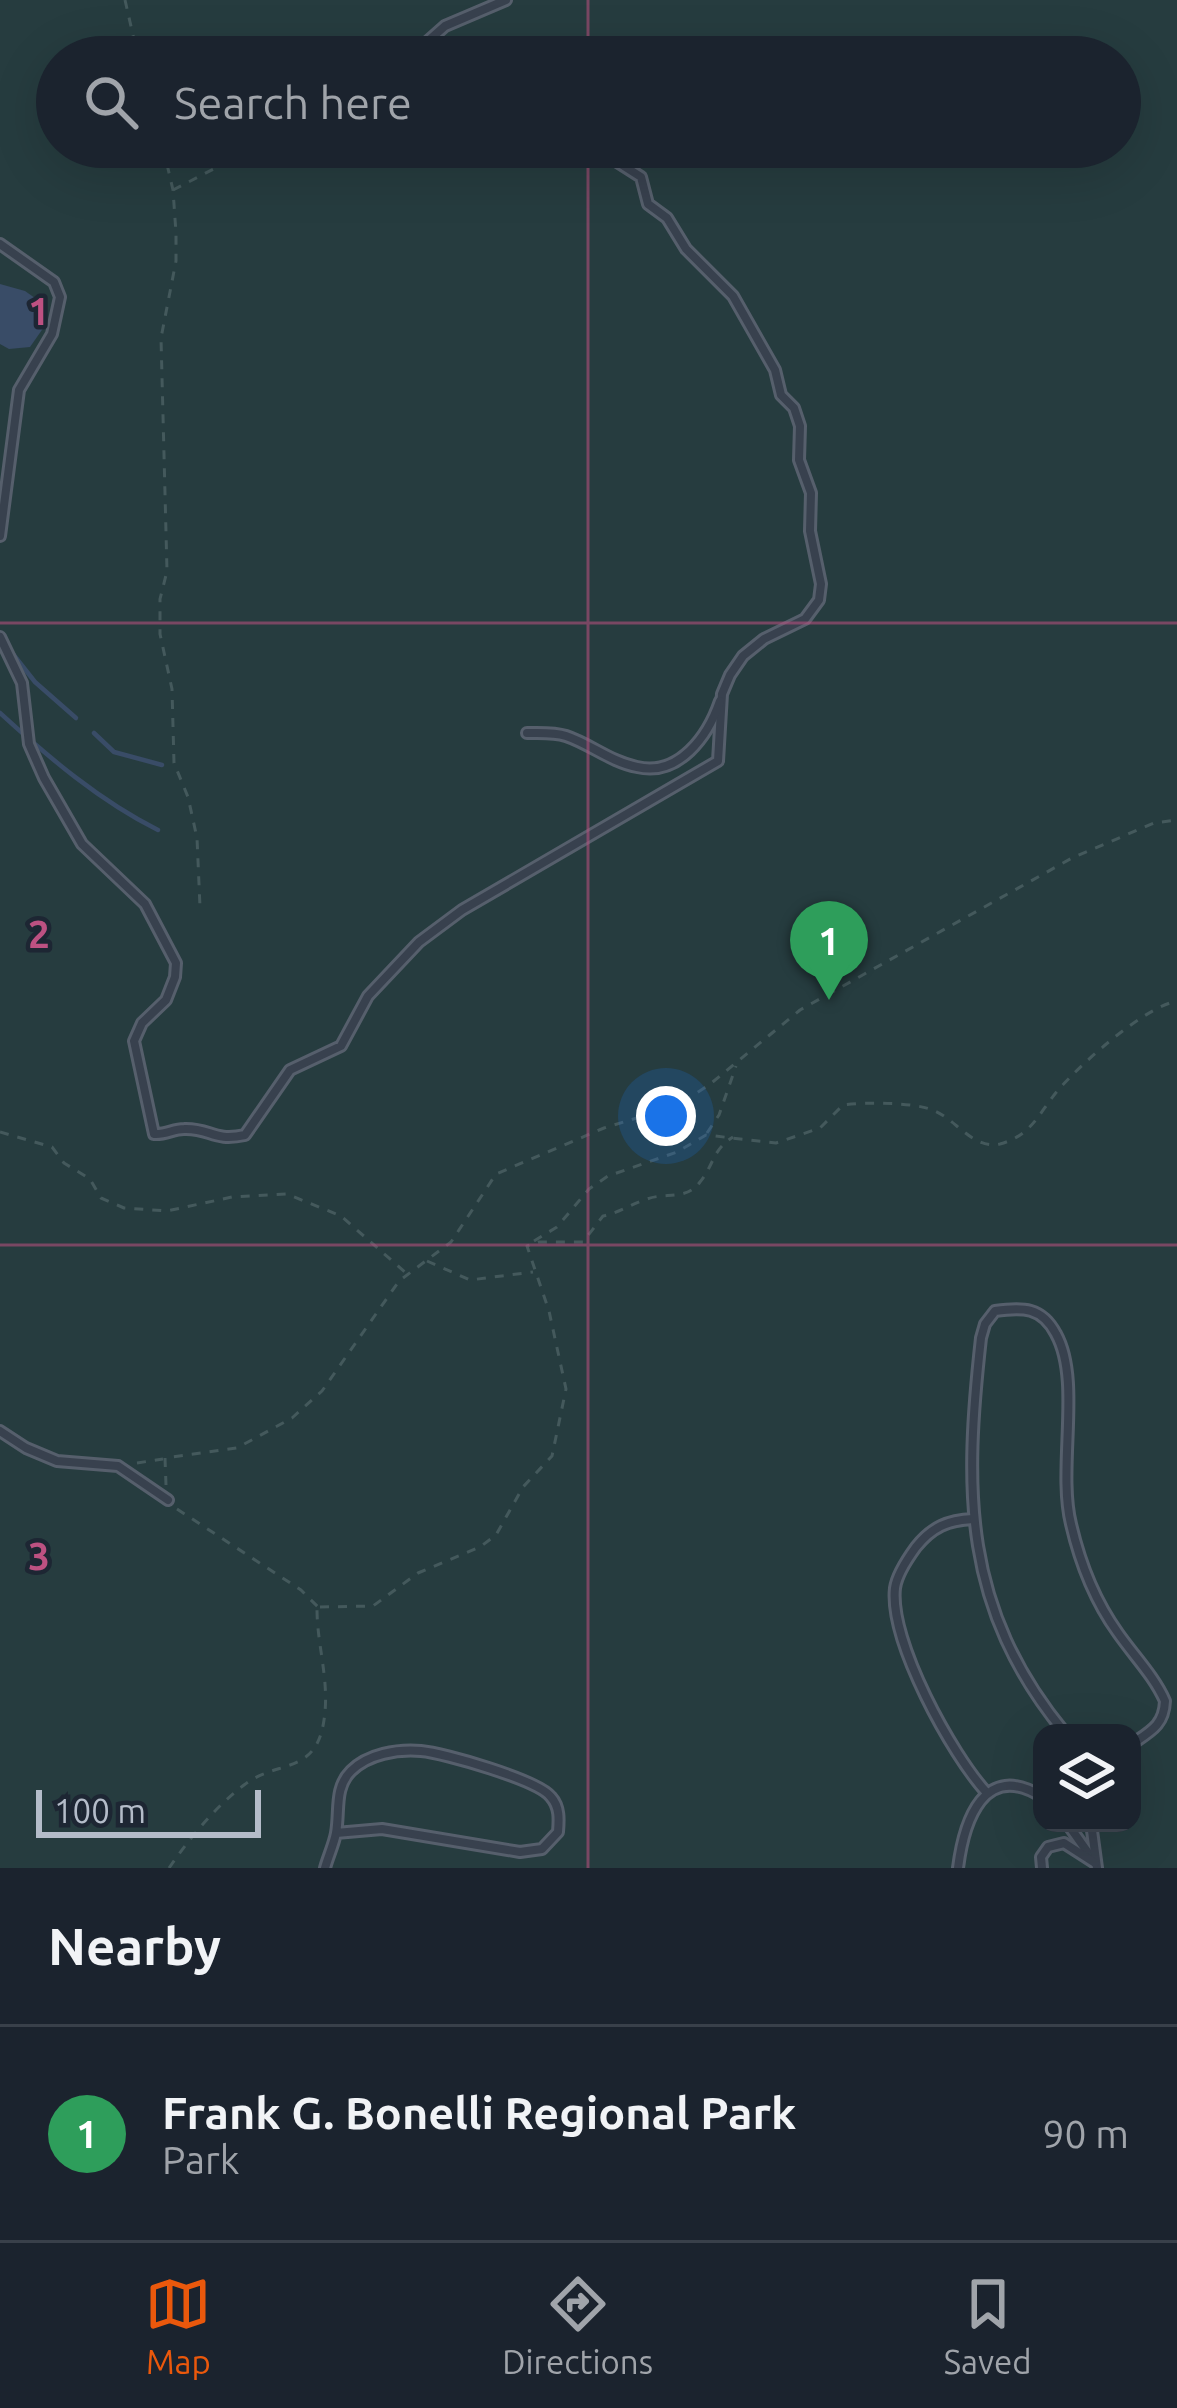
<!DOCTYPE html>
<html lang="en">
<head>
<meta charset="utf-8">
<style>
	:root { --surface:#1b232e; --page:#282f3a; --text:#f1f3f6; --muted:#a0a4aa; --line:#39404a; --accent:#ea580c }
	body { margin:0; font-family:Ubuntu,sans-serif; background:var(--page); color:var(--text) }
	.controls { position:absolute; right:36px; bottom:36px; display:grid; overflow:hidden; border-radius:24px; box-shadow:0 12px 48px #0002 }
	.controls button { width:108px; height:108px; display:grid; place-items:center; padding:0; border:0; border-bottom:3px solid var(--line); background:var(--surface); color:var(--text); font:60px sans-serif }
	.scale { position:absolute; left:36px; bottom:30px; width:225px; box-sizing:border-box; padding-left:12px; border:6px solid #b4bcc9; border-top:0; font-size:33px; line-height:42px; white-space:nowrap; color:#b4bcc9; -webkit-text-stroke:9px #1d2633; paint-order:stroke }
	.you { position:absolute; left:666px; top:1116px; width:42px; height:42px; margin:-30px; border:9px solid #fff; border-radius:50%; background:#1a73e8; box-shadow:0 0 0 18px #1a73e833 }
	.badge { display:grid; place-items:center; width:78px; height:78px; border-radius:50%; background:var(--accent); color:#fff; font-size:39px; font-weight:700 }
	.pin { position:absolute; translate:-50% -99px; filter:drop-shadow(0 3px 6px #0008) }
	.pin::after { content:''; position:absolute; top:63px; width:42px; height:36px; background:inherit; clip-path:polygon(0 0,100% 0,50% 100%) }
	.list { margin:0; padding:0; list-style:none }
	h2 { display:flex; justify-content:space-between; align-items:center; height:156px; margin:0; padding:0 48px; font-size:51px }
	h2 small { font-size:39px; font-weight:400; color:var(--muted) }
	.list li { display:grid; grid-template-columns:78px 1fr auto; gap:36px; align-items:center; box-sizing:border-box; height:216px; padding:0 48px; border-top:3px solid var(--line) }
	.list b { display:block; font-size:45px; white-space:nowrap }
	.list p { margin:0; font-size:39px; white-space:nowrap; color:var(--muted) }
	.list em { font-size:39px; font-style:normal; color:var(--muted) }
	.icon { flex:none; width:66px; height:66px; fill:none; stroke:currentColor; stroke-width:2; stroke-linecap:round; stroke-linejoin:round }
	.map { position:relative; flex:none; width:1177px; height:1868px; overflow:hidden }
	.search { position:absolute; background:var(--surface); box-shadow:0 12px 48px #0002; left:36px; right:36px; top:36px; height:132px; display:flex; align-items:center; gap:30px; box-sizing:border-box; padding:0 42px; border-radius:66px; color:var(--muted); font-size:45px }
	.sheet { height:372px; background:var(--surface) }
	nav { display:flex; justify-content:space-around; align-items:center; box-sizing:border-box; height:168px; border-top:3px solid var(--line); background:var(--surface); font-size:33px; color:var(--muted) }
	nav a { display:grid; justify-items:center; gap:6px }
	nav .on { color:var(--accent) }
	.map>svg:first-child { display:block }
	.green { fill:#263c3f; fill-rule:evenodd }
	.water { fill:#394c67 }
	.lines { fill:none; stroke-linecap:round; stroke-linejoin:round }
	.stream { stroke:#394c67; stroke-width:4.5 }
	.service-casing { stroke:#565f6c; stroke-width:14 }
	.path { stroke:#44595c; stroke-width:3; stroke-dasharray:9 9; stroke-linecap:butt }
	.service { stroke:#38414e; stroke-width:8 }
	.grid { fill:none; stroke:#bd5182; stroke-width:3; stroke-opacity:0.55 }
	.grid-label { font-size:39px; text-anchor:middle; font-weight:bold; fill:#bd5182; stroke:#1d2633; stroke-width:9; stroke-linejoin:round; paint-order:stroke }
</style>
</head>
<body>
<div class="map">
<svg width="1177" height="1868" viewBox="0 0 1177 1868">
	<rect width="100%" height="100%" fill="#242f3e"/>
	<path class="green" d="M 0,0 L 1177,0 L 1177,1868 L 0,1868 ZM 57,57 L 1120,57 L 1120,147 L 57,147 ZM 1042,1733 L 1132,1733 L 1132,1823 L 1042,1823 Z"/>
	<polygon class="water" points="0,284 25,291 42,303 44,327 30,347 9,349 0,344"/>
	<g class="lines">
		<g class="stream">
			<polyline points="9,649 35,682 76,718"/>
			<path d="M 0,713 C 48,757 100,801 158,830"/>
			<polyline points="94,733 114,752 162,765"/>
		</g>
		<g class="service-casing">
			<g id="service">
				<polyline points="410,57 445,26 506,0"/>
				<polyline points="0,244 54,282 60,297 52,334 19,390 0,536"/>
				<path d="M 0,637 L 22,683 L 29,744 L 44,778 L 82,844 L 145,904 L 176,963 L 175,977 L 166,1000 L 142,1023 L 134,1041 L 154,1134 C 166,1135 173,1129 184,1129 C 211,1128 213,1142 245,1135 L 290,1070 L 341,1046 L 368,996 L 419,942 L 462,910 L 718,761 L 722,694 L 730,675 L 743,656 L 764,639 L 805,619 L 819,600 L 821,584 L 810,531 L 811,493 L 799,460 L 800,426 L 794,408 L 781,395 L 775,370 L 733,296 L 686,249 L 667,218 L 648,204 L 641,177 L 594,147"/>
				<path d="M 527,733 C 540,733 554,732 566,736 C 590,744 611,762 637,767 C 679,777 708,736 720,701"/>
				<polyline points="0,1431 26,1448 57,1461 118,1466 168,1500"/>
				<path d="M 973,1519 C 948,1520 932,1527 916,1547 C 908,1558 897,1574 895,1588 C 889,1641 952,1755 987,1793"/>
				<path d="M 1065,1733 C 962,1608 964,1490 981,1338 L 985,1324 L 995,1311 C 1023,1307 1042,1307 1056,1334 C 1082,1381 1057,1468 1071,1524 C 1080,1563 1095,1601 1118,1633 C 1134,1656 1154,1676 1165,1701 C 1164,1725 1151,1731 1132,1744"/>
				<polyline points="1067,1823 1091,1857"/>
				<polyline points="1091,1823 1097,1868"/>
				<path d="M 325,1868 C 328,1857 334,1844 336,1833 C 340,1811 334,1788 351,1771 C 368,1754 397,1749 421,1751 C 444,1753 538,1780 551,1797 C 560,1807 559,1820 558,1832 L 542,1849 L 520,1852 L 382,1829 L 336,1833"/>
				<path d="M 958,1868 C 964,1821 984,1760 1042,1797"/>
				<polyline points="1042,1868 1041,1857 1048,1847 1064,1843 1095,1863"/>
			</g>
		</g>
		<g class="path">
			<polyline points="125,0 138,57"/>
			<polyline points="163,147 173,190 176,233 176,261 161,338 167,571 160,599 160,634 172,689 174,763 188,797 197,838 200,907"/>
			<polyline points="173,190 256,147"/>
			<polyline points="0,1132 52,1147 64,1163 90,1179 101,1198 124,1208 167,1211 232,1197 287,1194 341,1216 406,1273"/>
			<polyline points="707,1133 719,1115 736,1066"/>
			<path d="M 534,1241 L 557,1227 L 589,1189 L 608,1176 L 677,1152 L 706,1135 L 776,1143 L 820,1128 L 843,1105 C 864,1102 917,1102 935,1111 C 956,1120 974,1150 1000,1144 C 1033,1135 1039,1112 1059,1089 C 1083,1062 1143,1008 1177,1001"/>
			<polyline points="427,1261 470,1280 533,1272"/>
			<polyline points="137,1463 163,1459"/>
			<polyline points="166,1485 165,1458 237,1448 292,1418 322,1391 399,1281 451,1242 496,1174 604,1128 676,1106 709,1085 800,1010 1072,858 1154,823 1177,820"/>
			<polyline points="177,1509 301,1590 318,1607"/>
			<path d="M 320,1607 L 373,1606 L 418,1573 L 480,1547 L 496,1535 L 523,1487 L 552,1456 L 566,1389 L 549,1311 L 527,1246 L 539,1242 L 583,1242 L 603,1216 C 621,1212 631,1204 647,1199 C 666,1192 686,1201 700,1182 C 714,1165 712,1150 733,1137"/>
			<path d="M 169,1868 C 190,1838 214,1808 244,1785 C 277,1759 316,1776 324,1720 C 330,1681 317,1646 317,1609"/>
		</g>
		<use href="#service" class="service"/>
	</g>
	<path class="grid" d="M 588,0 L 588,57M 588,147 L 588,1868M 0,623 L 1177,623M 0,1245 L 1177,1245"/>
	<g class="grid-label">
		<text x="39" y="325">1</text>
		<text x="39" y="948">2</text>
		<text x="39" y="1570">3</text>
	</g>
</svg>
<div class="controls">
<button><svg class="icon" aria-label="layers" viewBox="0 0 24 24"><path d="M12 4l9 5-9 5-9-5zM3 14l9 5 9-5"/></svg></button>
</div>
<div class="scale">100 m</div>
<div class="you"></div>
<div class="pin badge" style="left:829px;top:1000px;background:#2e9e5b">1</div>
<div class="search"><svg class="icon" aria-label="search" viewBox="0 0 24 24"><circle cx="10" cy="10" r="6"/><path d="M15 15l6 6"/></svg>Search here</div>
</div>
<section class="sheet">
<h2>Nearby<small></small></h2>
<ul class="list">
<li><span class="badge" style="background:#2e9e5b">1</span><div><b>Frank G. Bonelli Regional Park</b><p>Park</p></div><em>90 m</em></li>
</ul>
</section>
<nav>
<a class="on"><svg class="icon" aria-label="map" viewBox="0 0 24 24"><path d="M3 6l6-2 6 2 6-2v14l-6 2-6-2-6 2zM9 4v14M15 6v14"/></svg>Map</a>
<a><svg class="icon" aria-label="directions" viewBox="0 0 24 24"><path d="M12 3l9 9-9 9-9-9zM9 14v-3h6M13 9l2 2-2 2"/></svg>Directions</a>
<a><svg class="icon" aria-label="saved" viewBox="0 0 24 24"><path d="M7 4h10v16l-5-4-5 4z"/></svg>Saved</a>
</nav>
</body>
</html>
